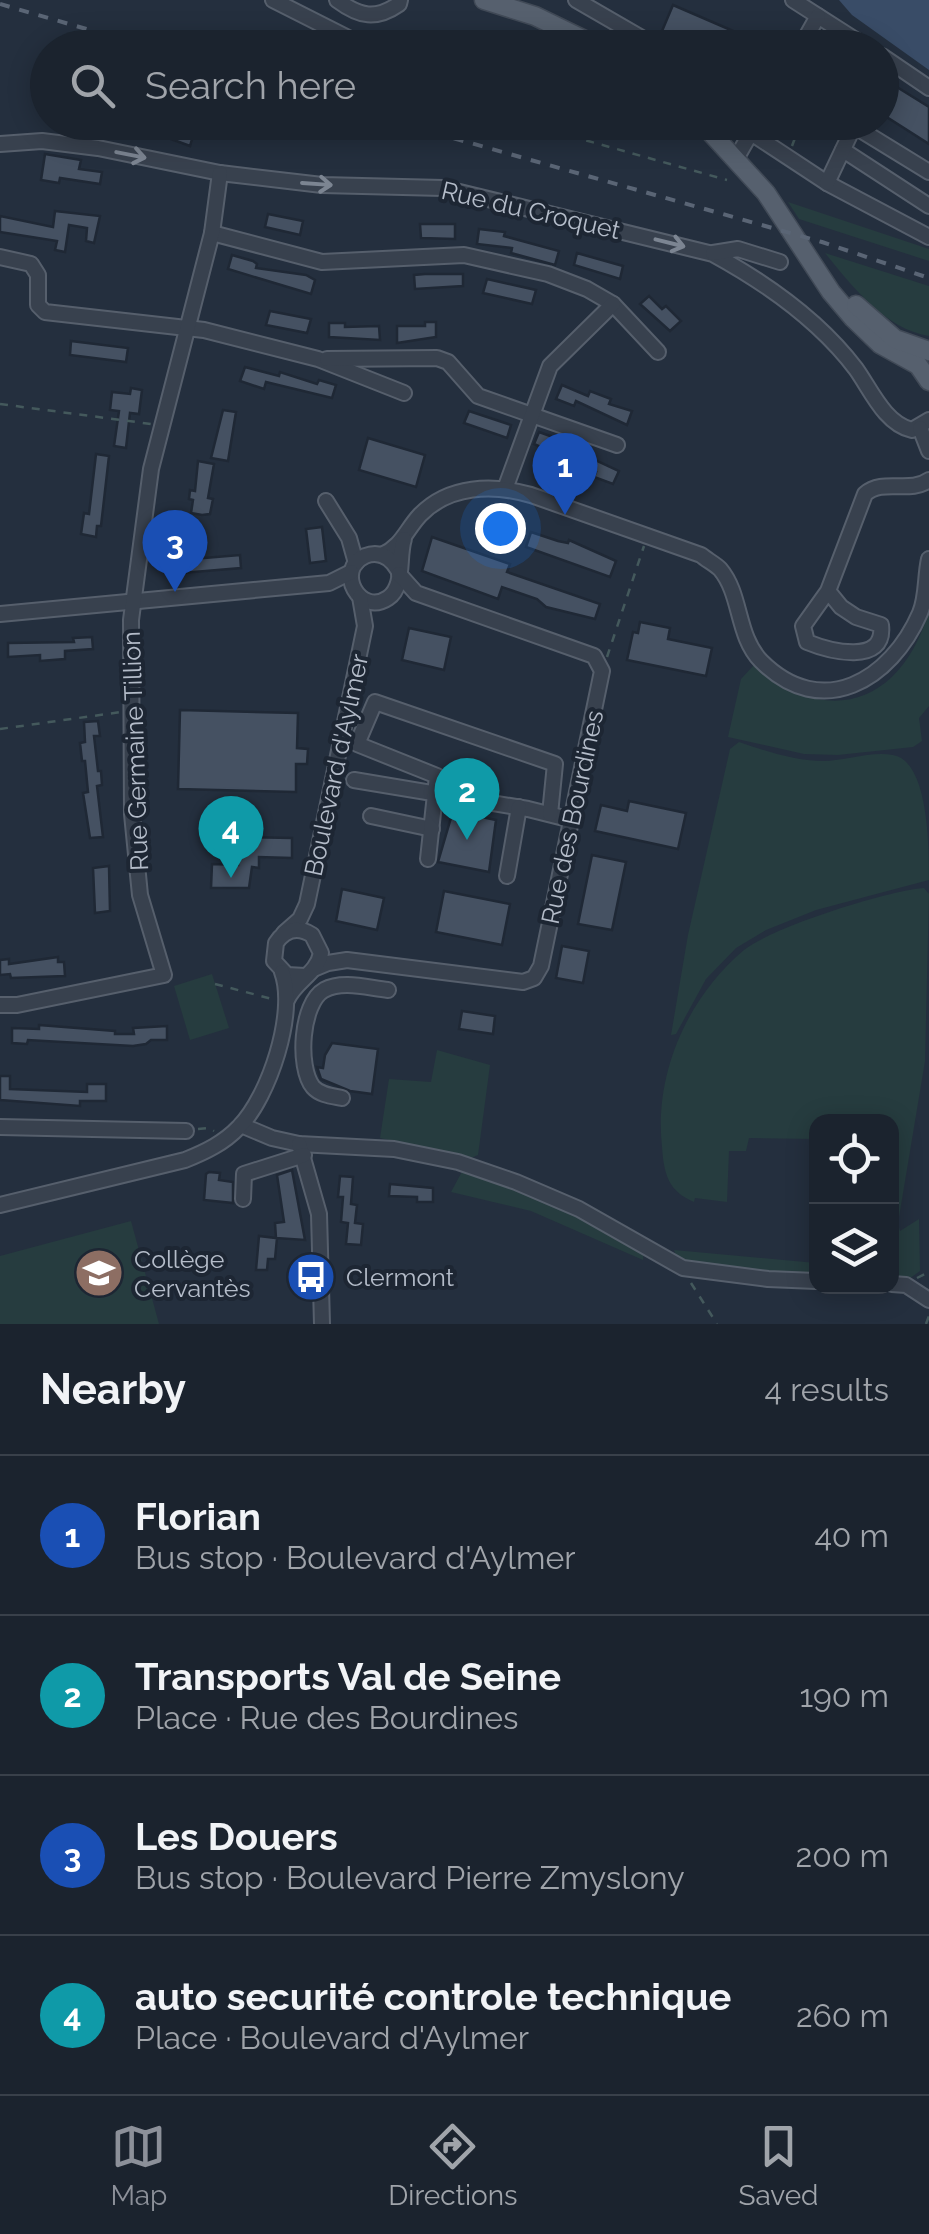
<!DOCTYPE html>
<html lang="en">
<head>
<meta charset="utf-8">
<style>
	:root { --surface:#1b232e; --page:#242b36; --text:#f1f3f6; --muted:#a0a4aa; --line:#39404a; --accent:#8c9099 }
	body { margin:0; font-family:Raleway,sans-serif; background:var(--page); color:var(--text) }
	.controls { position:absolute; right:30px; bottom:30px; display:grid; overflow:hidden; border-radius:20px; box-shadow:0 5px 25px #0003 }
	.controls button { width:90px; height:90px; display:grid; place-items:center; padding:0; border:0; border-bottom:2px solid var(--line); background:var(--surface); color:var(--text); font:50px sans-serif }
	.you { position:absolute; left:500px; top:528px; width:35px; height:35px; margin:-25px; border:8px solid #fff; border-radius:50%; background:#1a73e8; box-shadow:0 0 0 15px #1a73e833 }
	.badge { display:grid; place-items:center; width:65px; height:65px; border-radius:50%; background:var(--accent); color:#fff; font-size:32px; font-weight:700 }
	.pin { position:absolute; translate:-50% -82px; filter:drop-shadow(0 2px 5px #0008) }
	.pin::after { content:''; position:absolute; top:52px; width:35px; height:30px; background:inherit; clip-path:polygon(0 0,100% 0,50% 100%) }
	.list { margin:0; padding:0; list-style:none }
	h2 { display:flex; justify-content:space-between; align-items:center; height:130px; margin:0; padding:0 40px; font-size:42px }
	h2 small { font-size:32px; font-weight:400; color:var(--muted) }
	.list li { display:grid; grid-template-columns:65px 1fr auto; gap:30px; align-items:center; box-sizing:border-box; height:160px; padding:0 40px; border-top:2px solid var(--line) }
	.list b { display:block; font-size:38px; white-space:nowrap }
	.list p { margin:0; font-size:32px; white-space:nowrap; color:var(--muted) }
	.list em { font-size:32px; font-style:normal; color:var(--muted) }
	.icon { flex:none; width:55px; height:55px; fill:none; stroke:currentColor; stroke-width:2; stroke-linecap:round; stroke-linejoin:round }
	.map { position:relative; flex:none; width:929px; height:1324px; overflow:hidden }
	.search { position:absolute; background:var(--surface); box-shadow:0 5px 25px #0003; left:30px; right:30px; top:30px; height:110px; display:flex; align-items:center; gap:25px; box-sizing:border-box; padding:0 35px; border-radius:55px; color:var(--muted); font-size:38px }
	.sheet { height:770px; background:var(--surface) }
	nav { display:flex; justify-content:space-around; align-items:center; box-sizing:border-box; height:140px; border-top:2px solid var(--line); background:var(--surface); font-size:28px; color:var(--muted) }
	nav a { display:grid; justify-items:center; gap:5px }
	nav .on { color:var(--accent) }
	.map>svg:first-child { display:block }
	.green { fill:#263c3f }
	.water { fill:#394c67 }
	.building { fill:#455162; stroke:#1f2835; stroke-width:2.5 }
	.lines { fill:none; stroke-linecap:round; stroke-linejoin:round }
	.minor-casing { stroke:#565f6c; stroke-width:18 }
	.major-casing { stroke:#414a57; stroke-width:21 }
	.path { stroke:#44595c; stroke-width:2.5; stroke-dasharray:8 8; stroke-linecap:butt }
	.minor { stroke:#38414e; stroke-width:14 }
	.major { stroke:#56606e; stroke-width:18 }
	.rail { stroke:#5a6575; stroke-width:4; stroke-dasharray:10 10; stroke-linecap:butt }
	.oneway { stroke:#7c8592 }
	.labels { text-anchor:middle; stroke-width:8; stroke-linejoin:round; paint-order:stroke }
	.street-label { font-size:25px; fill:#b4bcc9; stroke:#1d2633 }
	.poi-label { font-size:25px; fill:#b4bcc9; stroke:#1d2633; text-anchor:start }
</style>
</head>
<body>
<div class="map">
<svg width="929" height="1324" viewBox="0 0 929 1324">
	<rect width="100%" height="100%" fill="#242f3e"/>
	<g class="green">
		<polygon points="788,202 929,249 929,261 799,219"/>
		<path d="M 825,253 L 929,286 L 929,336 C 885,329 852,286 825,253 Z"/>
		<path d="M 929,610 L 929,706 L 919,718 L 922,741 L 913,747 L 838,755 L 804,754 L 728,737 L 741,679 L 754,665 C 828,730 903,703 929,610 Z"/>
		<path d="M 739,742 C 766,751 794,761 823,761 C 846,761 870,751 893,755 C 929,761 929,848 929,880 L 816,910 L 766,930 L 736,948 L 706,979 L 676,1034 L 671,1035 L 688,935 L 730,749 Z"/>
		<path d="M 924,888 L 929,894 L 925,1061 L 898,1223 L 900,1231 L 919,1219 L 920,1271 L 909,1279 L 892,1279 L 892,1122 L 816,1122 L 816,1139 L 749,1138 L 746,1151 L 729,1151 L 727,1202 L 695,1198 L 694,1202 C 668,1191 664,1174 662,1147 C 654,1074 687,998 744,950 C 773,927 886,891 924,888 Z"/>
		<polygon points="212,974 229,1028 190,1040 174,986"/>
		<polygon points="437,1050 490,1065 478,1155 471,1158 380,1138 389,1079 431,1082"/>
		<path d="M 464,1168 C 526,1193 585,1220 644,1251 L 643,1260 L 531,1211 L 451,1192 Z"/>
		<polygon points="131,1221 159,1324 0,1324 0,1256"/>
		<polygon points="674,1250 816,1263 816,1278 713,1266 677,1258"/>
	</g>
	<polygon class="water" points="839,0 929,0 929,70 852,15"/>
	<g class="building">
		<polygon points="673,5 747,37 743,48 700,48 662,31"/>
		<polygon points="892,84 929,107 929,144 882,114 882,102"/>
		<polygon points="125,122 151,122 181,131 183,125 195,129 190,146"/>
		<polygon points="45,154 81,160 79,169 102,172 100,184 60,178 59,183 41,180"/>
		<polygon points="55,211 100,216 94,243 86,241 87,228 69,225 65,252 55,250 57,241 0,232 0,216 53,227"/>
		<polygon points="268,214 303,221 300,235 265,227"/>
		<polygon points="420,224 455,224 455,239 421,238"/>
		<polygon points="479,229 505,232 504,236 559,251 555,265 511,253 512,248 477,244"/>
		<polygon points="577,253 623,266 620,279 574,265"/>
		<polygon points="232,255 253,261 257,264 256,268 306,275 315,280 311,294 228,269"/>
		<polygon points="425,274 463,274 463,286 415,289 414,275"/>
		<polygon points="487,279 536,290 532,304 483,293"/>
		<polygon points="649,296 662,309 666,306 681,321 670,331 640,304"/>
		<polygon points="270,311 311,319 307,333 266,325"/>
		<polygon points="425,322 436,322 436,337 397,343 397,326 425,326"/>
		<polygon points="329,323 345,323 345,327 379,326 380,340 329,337"/>
		<polygon points="71,341 128,348 126,362 70,355"/>
		<polygon points="245,367 279,376 280,372 317,384 319,380 336,385 332,398 266,382 264,389 240,381"/>
		<polygon points="562,385 588,396 590,391 611,399 609,404 632,411 627,425 576,401 574,406 556,399"/>
		<polygon points="131,388 142,390 139,414 130,413 126,448 114,446 119,411 110,410 112,392 130,394"/>
		<polygon points="223,410 236,412 228,461 211,458"/>
		<polygon points="469,411 511,425 507,438 464,423"/>
		<polygon points="539,432 567,442 565,446 619,471 613,484 594,477 596,472 534,444"/>
		<polygon points="368,438 425,455 416,487 359,470"/>
		<polygon points="96,454 109,456 101,526 97,526 96,537 81,534 84,513 89,514"/>
		<polygon points="198,461 214,464 208,498 213,499 210,514 202,515 191,513 193,500 189,499 190,490 195,491"/>
		<polygon points="322,527 326,561 310,563 306,529"/>
		<polygon points="531,532 558,541 568,543 569,540 616,561 610,577 526,547"/>
		<polygon points="432,537 510,564 507,572 600,604 595,619 546,607 537,599 502,587 498,599 422,571"/>
		<polygon points="240,555 241,568 182,573 180,560"/>
		<polygon points="640,622 670,628 668,639 712,648 706,676 627,660 633,632 638,633"/>
		<polygon points="409,628 451,637 444,670 402,660"/>
		<polygon points="92,637 93,649 65,651 65,659 40,661 40,655 8,657 8,643 74,642 73,638"/>
		<polygon points="180,710 298,713 297,748 308,749 307,764 296,764 296,792 178,789"/>
		<polygon points="98,721 100,736 94,736 98,771 101,771 102,785 97,786 103,837 90,838 83,793 88,792 85,761 82,761 80,743 85,742 84,722"/>
		<polygon points="629,801 686,813 678,849 595,831 601,805 627,811"/>
		<polygon points="453,811 496,820 489,872 438,862"/>
		<polygon points="238,837 292,838 292,858 259,857 259,868 252,867 249,888 211,888 212,864 238,865"/>
		<polygon points="592,855 626,862 612,930 578,924"/>
		<polygon points="109,866 110,911 95,913 93,868"/>
		<polygon points="342,889 384,898 377,930 336,921"/>
		<polygon points="444,891 510,904 502,945 436,932"/>
		<polygon points="562,946 589,951 583,983 556,978"/>
		<polygon points="58,957 58,962 64,962 65,976 11,978 10,974 0,975 0,960 9,959 9,964"/>
		<polygon points="462,1011 495,1016 493,1034 459,1029"/>
		<polygon points="39,1025 115,1031 115,1034 134,1034 133,1028 167,1026 167,1040 151,1040 146,1044 133,1046 28,1040 27,1044 12,1043 12,1028 39,1029"/>
		<polygon points="332,1043 378,1049 372,1094 350,1091 321,1079 317,1067 323,1068 325,1055"/>
		<polygon points="0,1076 10,1076 10,1089 87,1092 87,1084 106,1084 106,1101 80,1101 80,1106 0,1100"/>
		<polygon points="292,1170 305,1240 277,1238 275,1259 268,1259 267,1270 256,1270 259,1236 276,1238 275,1223 284,1222 277,1175"/>
		<polygon points="209,1172 220,1173 219,1180 233,1182 233,1203 204,1200 206,1174"/>
		<polygon points="340,1176 353,1177 351,1204 357,1205 355,1223 363,1224 361,1245 346,1244 348,1223 341,1222 343,1197 338,1197"/>
		<polygon points="390,1184 433,1188 433,1202 417,1202 417,1197 389,1196"/>
	</g>
	<g class="lines">
		<g class="minor-casing">
			<g id="minor">
				<polyline points="273,0 368,48"/>
				<path d="M 337,0 C 360,17 376,20 399,4 L 400,0"/>
				<polyline points="576,0 659,48"/>
				<polyline points="793,0 868,48"/>
				<polyline points="800,48 818,16"/>
				<polyline points="882,56 929,88"/>
				<polyline points="854,126 929,172"/>
				<polyline points="751,133 827,183 929,237"/>
				<path d="M 0,144 L 42,141 L 98,148 L 220,173 L 322,185 L 443,188 L 713,254 C 766,283 819,320 856,369 C 871,390 885,424 912,430 L 929,420"/>
				<polyline points="843,150 929,206"/>
				<polyline points="737,157 757,122"/>
				<polyline points="827,183 856,122"/>
				<polyline points="212,233 322,262 464,255 548,274 587,289 613,304 658,352"/>
				<polyline points="713,253 738,249 780,262"/>
				<polyline points="0,257 31,264 38,275 38,305 45,312 204,330 318,359 404,393"/>
				<polyline points="327,359 437,358 448,362 478,396 617,445"/>
				<polyline points="920,428 929,451"/>
				<polyline points="505,489 550,366 613,304"/>
				<polyline points="326,501 349,538 356,563"/>
				<path d="M 382,555 C 402,546 406,530 420,515 C 449,485 493,484 531,495 L 701,555 C 707,560 715,564 720,569 C 742,595 736,635 761,661 C 822,722 891,680 920,613 C 927,597 925,577 929,559"/>
				<path d="M 398,570 C 391,558 380,550 365,556 C 334,570 360,617 388,598 C 405,587 398,557 404,539"/>
				<path d="M 828,591 L 841,607 L 856,617 L 881,625 C 886,666 829,651 807,642 L 803,626 L 828,591 L 865,494 C 883,478 910,494 929,480"/>
				<polyline points="0,614 329,583 351,572"/>
				<polyline points="354,780 528,809 572,820"/>
				<polyline points="371,816 432,829"/>
				<polyline points="428,859 437,776 357,744 375,702 555,764 550,814"/>
				<polyline points="507,876 519,807"/>
				<polyline points="284,933 300,919 307,904 365,626 360,597"/>
				<polyline points="316,968 328,963 347,960 523,982 534,978 541,966 602,671 594,656 416,593 399,574"/>
				<path d="M 287,1000 C 296,980 317,974 321,953 L 312,935 C 298,926 285,929 276,943 L 274,961 L 287,975 L 305,976"/>
				<polyline points="0,1005 17,1005 164,975 140,895 132,814 131,620 151,469 212,233 220,173"/>
				<path d="M 342,1098 C 332,1096 320,1095 313,1087 C 297,1067 301,1003 324,990 C 343,980 368,988 388,990"/>
				<polyline points="241,1125 272,1138 299,1144 394,1149 458,1162 516,1182 579,1209 683,1268 768,1279 816,1281"/>
				<polyline points="0,1127 186,1131"/>
				<polyline points="299,1144 319,1214 322,1324"/>
				<polyline points="243,1199 244,1174 304,1155"/>
				<path d="M 0,1205 L 185,1160 C 205,1152 224,1143 239,1127 C 269,1097 297,1012 282,972"/>
				<polyline points="892,1284 906,1285 929,1300"/>
			</g>
		</g>
		<g class="major-casing">
			<g id="major">
				<polyline points="484,0 535,16 601,48"/>
				<polyline points="701,122 766,193 831,292 853,318 880,344 918,365 929,381"/>
				<polyline points="856,305 895,339 929,351"/>
			</g>
		</g>
		<g class="path">
			<polyline points="542,122 581,139 727,180"/>
			<polyline points="792,146 801,122"/>
			<polyline points="0,404 151,424"/>
			<polyline points="607,657 644,546"/>
			<polyline points="0,729 121,712"/>
			<polyline points="215,984 276,1000"/>
			<polyline points="198,1129 209,1128 214,1131"/>
			<polyline points="917,1278 929,1272"/>
			<polyline points="691,1283 717,1324"/>
			<polyline points="926,1324 929,1316"/>
		</g>
		<use href="#minor" class="minor"/>
		<use href="#major" class="major"/>
		<g class="rail">
			<polyline points="0,4 152,48"/>
			<polyline points="396,122 822,242 929,278"/>
		</g>
	</g>
	<defs><path id="oneway-shaft" d="M-6 0H5M1.5-3L5.5 0L1.5 3" fill="none" stroke-width="1.6" stroke-linecap="round" stroke-linejoin="round" transform="scale(2.5)"/></defs>
	<g class="oneway">
		<use href="#oneway-shaft" transform="translate(131 155) rotate(11)"/>
		<use href="#oneway-shaft" transform="translate(317 184) rotate(4)"/>
		<use href="#oneway-shaft" transform="translate(670 243) rotate(14)"/>
	</g>
	<defs>
		<g id="school-disc" transform="scale(2.5)"><circle r="9.5" fill="#8d6e63" stroke="#1d2633"/><path d="M0-5L7-2L0 1L-7-2ZM-4 1L0 2.5L4 1V4Q0 6-4 4Z" fill="#fff"/></g>
		<g id="bus-disc" transform="scale(2.5)"><circle r="9.5" fill="#1a4fb4" stroke="#1d2633"/><path d="M-5-6H5V4H4V6H2V4H-2V6H-4V4H-5ZM-3.5-4V0h7V-4ZM-3.5 1.2v1.5H-2V1.2ZM2 1.2v1.5H3.5V1.2Z" fill="#fff"/></g>
	</defs>
	<g fill-rule="evenodd">
		<use href="#school-disc" x="99" y="1273"/>
		<use href="#bus-disc" x="311" y="1277"/>
	</g>
	<g class="labels">
		<g class="street-label">
			<text transform="translate(531 210) rotate(13)" y="9">Rue du Croquet</text>
			<text transform="translate(135 751) rotate(-92)" y="9">Rue Germaine Tillion</text>
			<text transform="translate(336 765) rotate(-78)" y="9">Boulevard d'Aylmer</text>
			<text transform="translate(572 817) rotate(-78)" y="9">Rue des Bourdines</text>
		</g>
		<g class="poi-label">
			<text x="134" y="1268">Collège<tspan x="134" dy="29">Cervantès</tspan></text>
			<text x="346" y="1286">Clermont</text>
		</g>
	</g>
</svg>
<div class="controls">
<button><svg class="icon" aria-label="locate" viewBox="0 0 24 24"><circle cx="12" cy="12" r="6"/><path d="M12 2v4M12 18v4M2 12h4M18 12h4"/></svg></button>
<button><svg class="icon" aria-label="layers" viewBox="0 0 24 24"><path d="M12 4l9 5-9 5-9-5zM3 14l9 5 9-5"/></svg></button>
</div>
<div class="you"></div>
<div class="pin badge" style="left:565px;top:515px;background:#1a4fb4">1</div>
<div class="pin badge" style="left:467px;top:840px;background:#0f9aa8">2</div>
<div class="pin badge" style="left:175px;top:592px;background:#1a4fb4">3</div>
<div class="pin badge" style="left:231px;top:878px;background:#0f9aa8">4</div>
<div class="search"><svg class="icon" aria-label="search" viewBox="0 0 24 24"><circle cx="10" cy="10" r="6"/><path d="M15 15l6 6"/></svg>Search here</div>
</div>
<section class="sheet">
<h2>Nearby<small>4 results</small></h2>
<ul class="list">
<li><span class="badge" style="background:#1a4fb4">1</span><div><b>Florian</b><p>Bus stop · Boulevard d'Aylmer</p></div><em>40 m</em></li>
<li><span class="badge" style="background:#0f9aa8">2</span><div><b>Transports Val de Seine</b><p>Place · Rue des Bourdines</p></div><em>190 m</em></li>
<li><span class="badge" style="background:#1a4fb4">3</span><div><b>Les Douers</b><p>Bus stop · Boulevard Pierre Zmyslony</p></div><em>200 m</em></li>
<li><span class="badge" style="background:#0f9aa8">4</span><div><b>auto securité controle technique</b><p>Place · Boulevard d'Aylmer</p></div><em>260 m</em></li>
</ul>
</section>
<nav>
<a class="on"><svg class="icon" aria-label="map" viewBox="0 0 24 24"><path d="M3 6l6-2 6 2 6-2v14l-6 2-6-2-6 2zM9 4v14M15 6v14"/></svg>Map</a>
<a><svg class="icon" aria-label="directions" viewBox="0 0 24 24"><path d="M12 3l9 9-9 9-9-9zM9 14v-3h6M13 9l2 2-2 2"/></svg>Directions</a>
<a><svg class="icon" aria-label="saved" viewBox="0 0 24 24"><path d="M7 4h10v16l-5-4-5 4z"/></svg>Saved</a>
</nav>
</body>
</html>
